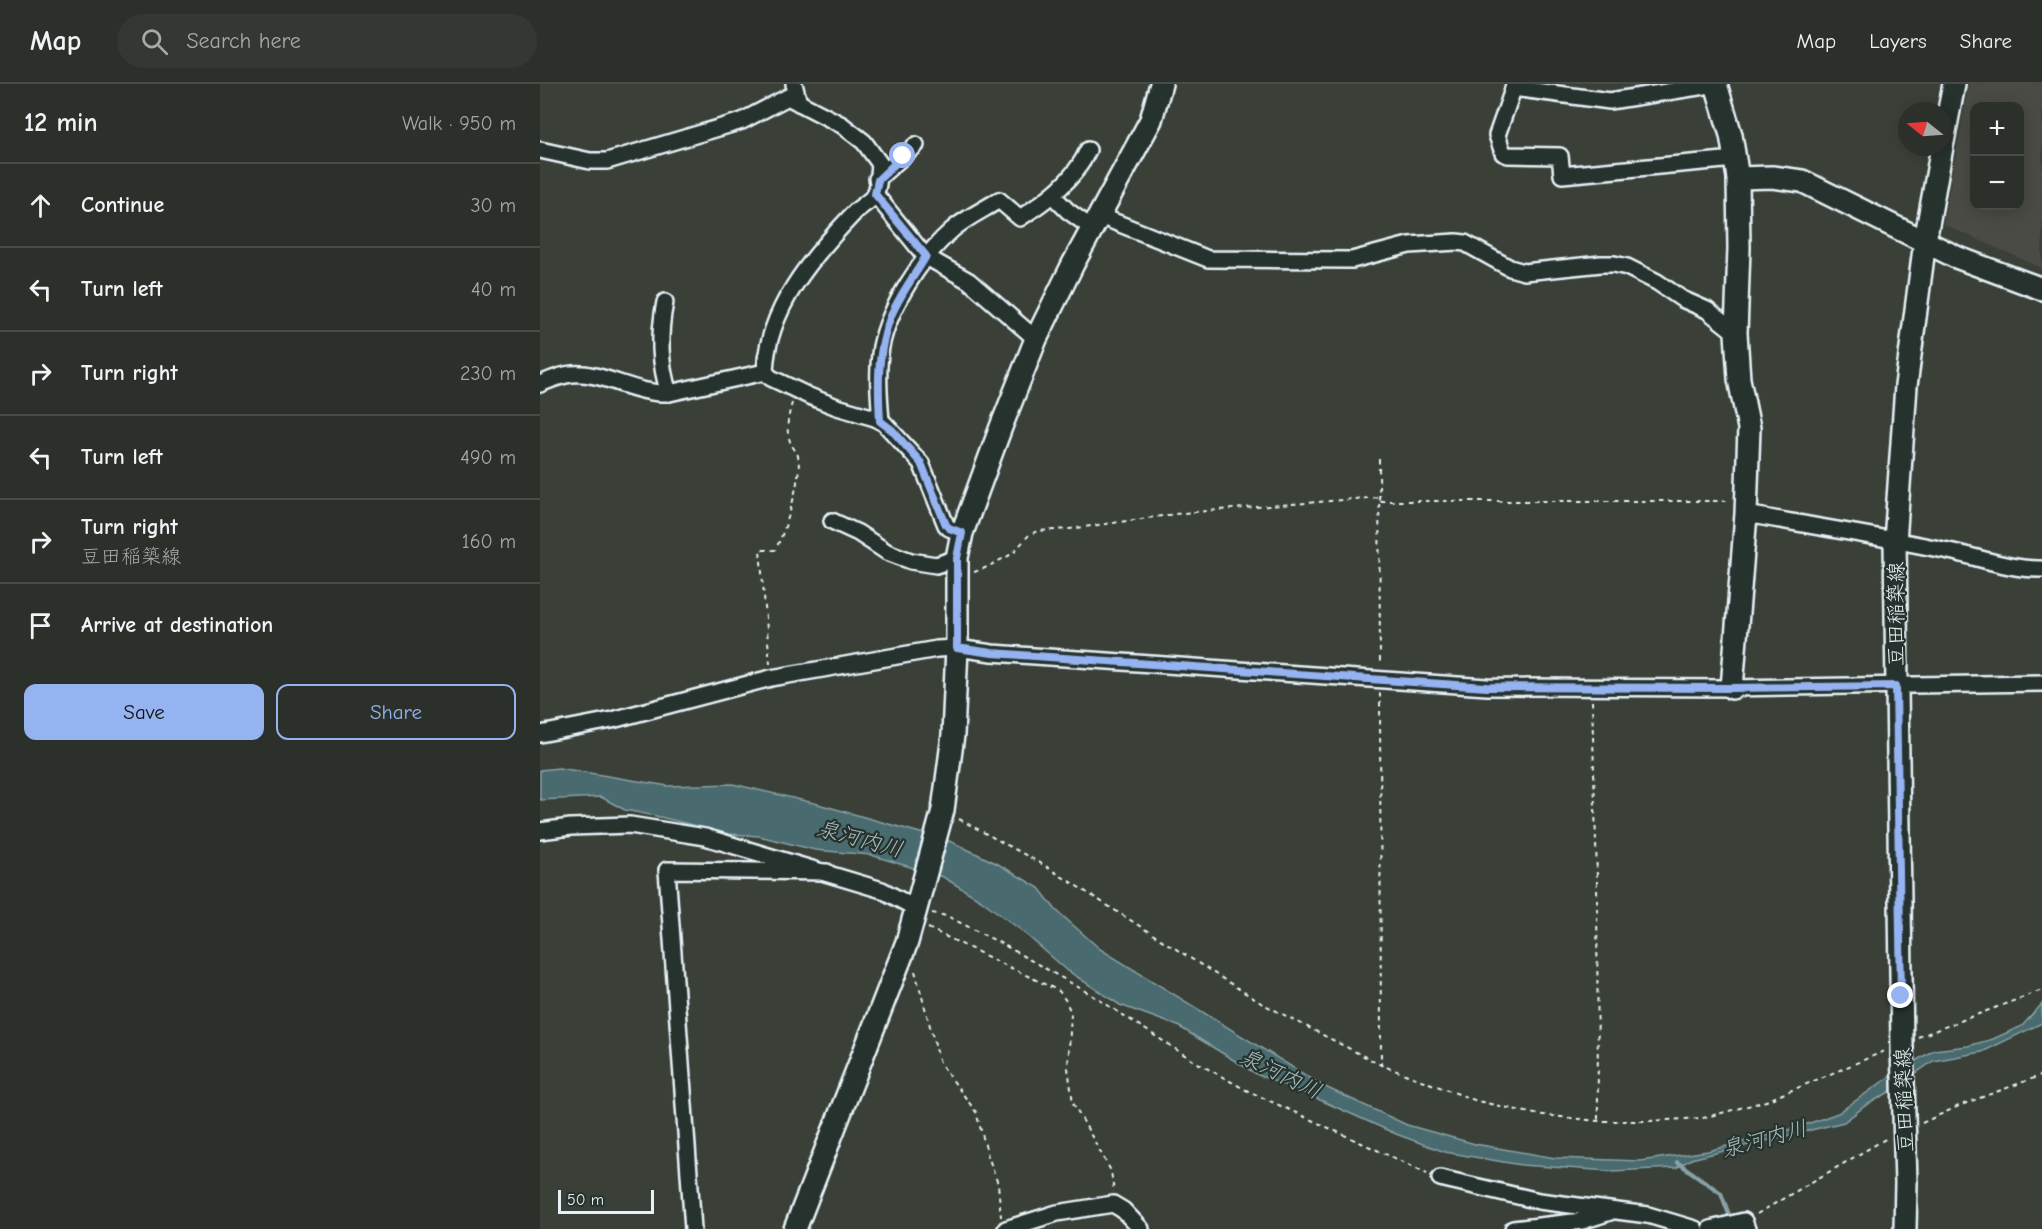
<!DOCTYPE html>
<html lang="en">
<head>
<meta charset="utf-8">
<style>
	:root { --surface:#2c302a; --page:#343832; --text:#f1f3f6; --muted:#a6a9a8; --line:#484b47; --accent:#95b2f1 }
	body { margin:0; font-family:"Comic Neue","Klee One",sans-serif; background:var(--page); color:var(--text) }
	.controls { position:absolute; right:18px; top:18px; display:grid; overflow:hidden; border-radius:12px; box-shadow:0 3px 15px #0003 }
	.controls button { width:54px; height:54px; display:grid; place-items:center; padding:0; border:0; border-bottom:2px solid var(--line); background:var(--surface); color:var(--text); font:30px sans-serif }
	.compass { position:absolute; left:1358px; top:18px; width:54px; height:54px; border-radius:50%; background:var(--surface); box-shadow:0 3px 15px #0003; rotate:287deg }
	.scale { position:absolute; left:18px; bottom:15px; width:96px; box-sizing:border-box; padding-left:6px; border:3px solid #e8f1f8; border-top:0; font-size:16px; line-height:21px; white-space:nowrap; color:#e8f1f8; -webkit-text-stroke:4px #26332d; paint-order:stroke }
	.stop { position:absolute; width:18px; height:18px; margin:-14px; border:4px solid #95b2f1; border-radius:50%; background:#fff }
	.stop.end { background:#95b2f1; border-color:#fff; box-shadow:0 2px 6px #0008 }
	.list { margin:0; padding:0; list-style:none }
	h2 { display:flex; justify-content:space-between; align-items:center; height:78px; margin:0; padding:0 24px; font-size:26px }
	h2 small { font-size:20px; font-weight:400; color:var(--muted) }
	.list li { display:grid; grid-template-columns:39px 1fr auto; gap:18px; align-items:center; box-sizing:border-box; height:84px; padding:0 24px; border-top:2px solid var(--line) }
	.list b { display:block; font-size:22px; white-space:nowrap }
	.list p { margin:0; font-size:20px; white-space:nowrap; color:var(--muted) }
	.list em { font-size:20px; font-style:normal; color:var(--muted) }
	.actions { display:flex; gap:12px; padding:18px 24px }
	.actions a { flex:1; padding:14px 0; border:2px solid var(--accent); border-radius:12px; text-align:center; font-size:21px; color:var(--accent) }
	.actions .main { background:var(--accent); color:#111 }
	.icon { flex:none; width:33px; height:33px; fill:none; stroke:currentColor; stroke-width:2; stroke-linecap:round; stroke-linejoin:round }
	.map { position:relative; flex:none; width:1502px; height:1145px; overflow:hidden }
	header { display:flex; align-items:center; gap:36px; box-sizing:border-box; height:84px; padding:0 30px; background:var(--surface); border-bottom:2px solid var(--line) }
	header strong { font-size:28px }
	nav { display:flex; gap:33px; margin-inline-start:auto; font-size:21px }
	.search { width:420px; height:54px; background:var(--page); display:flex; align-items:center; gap:15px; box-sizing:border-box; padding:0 21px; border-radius:33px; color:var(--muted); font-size:22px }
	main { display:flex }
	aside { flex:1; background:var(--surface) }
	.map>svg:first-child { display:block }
	.built { fill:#4b4c44; fill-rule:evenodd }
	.water { fill:#486b6e; stroke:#88a1a5; stroke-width:1.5 }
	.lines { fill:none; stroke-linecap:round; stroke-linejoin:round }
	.stream { stroke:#88a1a5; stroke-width:4 }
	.street-casing { stroke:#e8f1f8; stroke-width:20 }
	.secondary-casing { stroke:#e8f1f8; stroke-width:26 }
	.path { stroke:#e8f1f8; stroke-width:2; stroke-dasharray:4.5 4.5; stroke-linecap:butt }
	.street { stroke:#26332d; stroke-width:15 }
	.secondary { stroke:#26332d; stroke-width:21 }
	.route { stroke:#95b2f1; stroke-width:8 }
	.labels { text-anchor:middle; stroke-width:4.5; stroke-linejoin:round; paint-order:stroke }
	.street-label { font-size:21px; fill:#e8f1f8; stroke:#26332d }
	.water-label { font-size:22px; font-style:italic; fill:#a8bbc1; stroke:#26332d }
</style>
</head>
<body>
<header>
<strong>Map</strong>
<div class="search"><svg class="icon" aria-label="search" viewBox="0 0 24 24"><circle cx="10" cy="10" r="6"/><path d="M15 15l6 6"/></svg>Search here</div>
<nav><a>Map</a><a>Layers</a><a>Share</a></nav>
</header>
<main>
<aside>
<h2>12 min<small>Walk · 950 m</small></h2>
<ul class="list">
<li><svg class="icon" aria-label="ahead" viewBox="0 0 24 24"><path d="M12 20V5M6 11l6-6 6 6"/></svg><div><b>Continue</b></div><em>30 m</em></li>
<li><svg class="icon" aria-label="left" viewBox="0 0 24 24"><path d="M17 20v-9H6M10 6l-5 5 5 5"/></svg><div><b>Turn left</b></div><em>40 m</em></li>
<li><svg class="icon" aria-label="right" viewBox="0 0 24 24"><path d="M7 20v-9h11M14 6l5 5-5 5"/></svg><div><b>Turn right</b></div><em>230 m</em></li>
<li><svg class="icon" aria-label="left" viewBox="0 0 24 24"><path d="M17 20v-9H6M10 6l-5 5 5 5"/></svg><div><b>Turn left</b></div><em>490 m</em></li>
<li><svg class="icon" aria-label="right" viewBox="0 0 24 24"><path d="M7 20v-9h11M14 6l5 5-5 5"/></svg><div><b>Turn right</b><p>豆田稲築線</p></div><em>160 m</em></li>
<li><svg class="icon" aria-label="arrive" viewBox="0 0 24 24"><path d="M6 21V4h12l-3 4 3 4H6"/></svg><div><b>Arrive at destination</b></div></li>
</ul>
<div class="actions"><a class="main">Save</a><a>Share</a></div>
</aside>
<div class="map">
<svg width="1502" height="1145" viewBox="0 0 1502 1145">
	<rect width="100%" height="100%" fill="#3a4038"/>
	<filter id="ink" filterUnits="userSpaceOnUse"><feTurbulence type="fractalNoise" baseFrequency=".0167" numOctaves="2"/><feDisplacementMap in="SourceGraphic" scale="12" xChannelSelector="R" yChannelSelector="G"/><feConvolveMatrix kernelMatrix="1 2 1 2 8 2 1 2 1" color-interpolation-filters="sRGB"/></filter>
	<g filter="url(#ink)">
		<path class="built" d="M 1429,0 L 1502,0 L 1502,184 L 1403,140 ZM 1434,22 L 1480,22 L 1480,122 L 1434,122 Z"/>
		<polygon class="water" points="19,684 128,702 193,700 278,720 412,758 458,780 499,804 516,826 560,865 783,1002 867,1041 935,1060 1015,1074 1100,1077 1168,1067 1259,1043 1298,1029 1355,989 1394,966 1428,962 1453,955 1482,942 1502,920 1502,939 1442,968 1393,977 1351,1007 1325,1022 1304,1038 1151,1075 1136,1084 1071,1087 981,1081 905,1068 856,1050 760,1007 718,991 638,942 580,921 528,887 482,847 441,816 403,793 331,771 275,766 219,752 189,750 116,732 85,726 61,713 0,716 0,686"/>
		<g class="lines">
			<polyline class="stream" points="1137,1078 1181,1109 1191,1136"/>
			<g class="street-casing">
				<g id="street">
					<polyline points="254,0 259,19"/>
					<polyline points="975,0 957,51 963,69 968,71 1020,72 1022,91 1195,75"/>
					<polyline points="973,4 1070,17 1177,0"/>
					<path d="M 0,66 L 50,77 L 67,77 L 202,37 L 248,13 L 302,41 L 324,58 L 340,80 C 339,89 339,105 334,112 C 328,119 319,123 313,130 C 272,173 227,225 225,288 L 231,294 L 269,312 L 297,323 L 335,334 L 344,339 L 381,379 L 406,441 L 409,444 L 422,449"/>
					<polyline points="337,95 376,61"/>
					<polyline points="335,110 385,172 429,197 496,255"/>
					<polyline points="512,111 528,127 553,145"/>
					<polyline points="560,132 668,175 812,176 869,161 916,158 925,159 970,184 984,188 1061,180 1074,180 1087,183 1117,198 1142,215 1167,226 1196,249"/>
					<path d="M 125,218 C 119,248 119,279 129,309"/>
					<path d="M 0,300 C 10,296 20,291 32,290 C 62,287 96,311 129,309 L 225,288"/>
					<path d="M 341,337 C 339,312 337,288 341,263 C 349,223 382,172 412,146 C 424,135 445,125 459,116 L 480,134 C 507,116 535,96 548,66"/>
					<path d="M 1206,430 C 1272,442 1338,452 1404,466 C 1436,472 1469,486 1502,485"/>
					<polyline points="292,437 318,449 347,468 371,477 396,481 417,474"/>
					<polyline points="0,650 72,636 231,594 397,565 417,564 452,569 947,603 1192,604 1502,599"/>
					<polyline points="0,747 31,743 90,741 165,753 342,806 377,825"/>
					<polyline points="900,1094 999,1117 1108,1131 1155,1145"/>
					<polyline points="153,1145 127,786 287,788"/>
					<polyline points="466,1145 517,1129 573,1120 583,1126 601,1145"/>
					<polyline points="973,1145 1042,1137 1070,1128"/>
					<polyline points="1170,1145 1204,1137 1207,1145"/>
				</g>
			</g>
			<g class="secondary-casing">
				<g id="secondary">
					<polyline points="1176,0 1191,51 1198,94 1199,164 1196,249 1199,295 1209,344 1206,430 1192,604"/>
					<polyline points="1403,58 1414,0"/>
					<polyline points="1198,94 1232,93 1262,97 1416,173 1502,205"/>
					<polyline points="255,1145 367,858 403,726 413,651 417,564 417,474 422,449 461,343 496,255 533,180 611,36 621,0"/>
					<polyline points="1365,1145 1366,1099 1362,962 1355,458 1366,302 1385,157 1402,63"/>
				</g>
			</g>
			<g class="path">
				<polyline points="839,375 840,582"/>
				<polyline points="840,417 1189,417"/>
				<polyline points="434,488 443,485 472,470 489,451 497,447 530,445 643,429 839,413"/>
				<path d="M 230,580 L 220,466 L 235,466 C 245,449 263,391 258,372 C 257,368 253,364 251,360 C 245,346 248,333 252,319"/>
				<polyline points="840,609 841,981"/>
				<polyline points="1052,617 1057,794 1058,1037"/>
				<polyline points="419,735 502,780 721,919 841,981 937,1017 995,1030 1058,1037 1110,1037 1163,1034 1226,1017 1345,967"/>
				<polyline points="392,829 407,832 462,860 552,911 654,977 706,1006 887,1089"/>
				<polyline points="388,844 519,907 526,917 531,929 528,984 533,1019 571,1087 574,1108"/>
				<polyline points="375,887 400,979 436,1028 448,1072 458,1100 461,1133"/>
				<polyline points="1378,953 1502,906"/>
				<polyline points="1382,1039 1421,1021 1502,991"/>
				<polyline points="1217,1130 1347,1054"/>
			</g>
			<use href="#street" class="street"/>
			<use href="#secondary" class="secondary"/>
		</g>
	</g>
	<g class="lines" filter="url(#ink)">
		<path class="route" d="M 363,72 L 338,96 L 335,110 L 386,172 C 374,193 357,214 349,237 C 337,270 338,302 340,337 L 352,346 L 381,379 L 406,441 L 409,444 L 422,449 L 417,474 L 417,564 L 452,569 L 946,603 L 1192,604 L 1356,602 L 1361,912"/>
	</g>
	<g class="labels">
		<g class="street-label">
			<text transform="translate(1356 530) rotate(-90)" y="7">豆田稲築線</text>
			<text transform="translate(1364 1016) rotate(-92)" y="7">豆田稲築線</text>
		</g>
		<g class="water-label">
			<text transform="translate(320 754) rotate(15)" y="8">泉河内川</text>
			<text transform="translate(741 989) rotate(26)" y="8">泉河内川</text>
			<text transform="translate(1224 1054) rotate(-15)" y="8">泉河内川</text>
		</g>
	</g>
</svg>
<div class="controls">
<button>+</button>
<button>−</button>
</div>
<svg class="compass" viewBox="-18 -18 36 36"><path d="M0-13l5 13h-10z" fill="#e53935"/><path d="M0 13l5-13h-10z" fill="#a6a9a8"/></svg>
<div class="scale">50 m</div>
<div class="stop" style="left:363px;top:72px"></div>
<div class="stop end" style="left:1361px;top:912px"></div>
</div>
</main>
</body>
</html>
